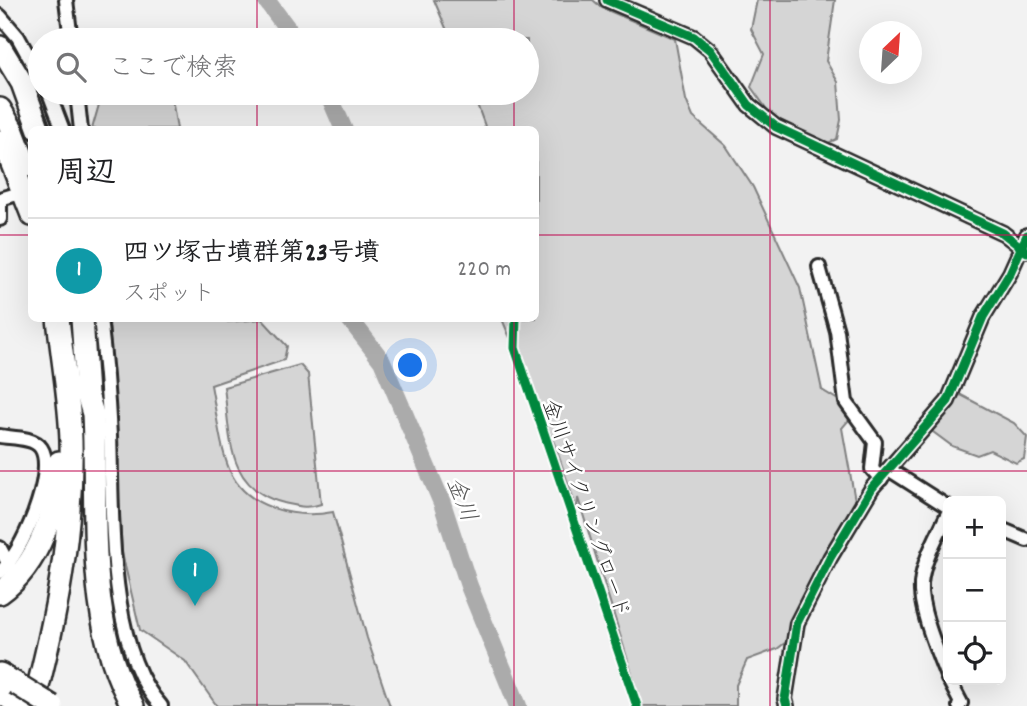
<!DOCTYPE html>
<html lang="ja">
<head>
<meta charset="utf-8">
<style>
	:root { --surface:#fff; --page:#f6f6f6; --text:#202124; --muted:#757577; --line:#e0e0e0; --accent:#2563eb }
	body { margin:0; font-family:Dekko,"Klee One",sans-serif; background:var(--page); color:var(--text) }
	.controls { position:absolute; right:21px; bottom:21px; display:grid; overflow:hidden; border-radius:10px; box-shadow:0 7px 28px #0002 }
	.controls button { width:63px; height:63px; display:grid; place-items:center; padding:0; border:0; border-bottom:2px solid var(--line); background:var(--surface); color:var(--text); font:35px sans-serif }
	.compass { position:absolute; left:859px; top:21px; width:63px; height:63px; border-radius:50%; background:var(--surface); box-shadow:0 7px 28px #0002; rotate:25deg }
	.you { position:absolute; left:411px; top:366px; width:24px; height:24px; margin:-18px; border:5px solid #fff; border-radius:50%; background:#1a73e8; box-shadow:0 0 0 10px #1a73e833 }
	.badge { display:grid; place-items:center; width:46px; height:46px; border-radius:50%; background:var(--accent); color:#fff; font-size:23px; font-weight:700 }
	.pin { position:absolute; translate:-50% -58px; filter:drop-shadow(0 2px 4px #0008) }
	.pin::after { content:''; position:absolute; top:37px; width:24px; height:21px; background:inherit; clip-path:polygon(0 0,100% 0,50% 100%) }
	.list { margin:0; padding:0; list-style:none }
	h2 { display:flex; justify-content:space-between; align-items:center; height:91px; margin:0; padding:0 28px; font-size:30px }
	h2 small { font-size:23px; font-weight:400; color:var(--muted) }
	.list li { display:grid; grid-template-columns:46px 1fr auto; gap:21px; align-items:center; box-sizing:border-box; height:105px; padding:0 28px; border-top:2px solid var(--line) }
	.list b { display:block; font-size:26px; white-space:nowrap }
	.list p { margin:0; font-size:23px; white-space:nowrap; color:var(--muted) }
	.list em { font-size:23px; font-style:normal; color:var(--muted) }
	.icon { flex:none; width:38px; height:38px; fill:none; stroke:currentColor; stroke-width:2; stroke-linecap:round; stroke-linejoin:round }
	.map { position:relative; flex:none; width:1027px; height:706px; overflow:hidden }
	.search { position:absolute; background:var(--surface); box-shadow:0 7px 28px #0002; left:28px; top:28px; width:511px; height:77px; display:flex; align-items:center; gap:18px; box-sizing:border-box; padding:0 24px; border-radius:38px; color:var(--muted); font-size:26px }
	.panel { position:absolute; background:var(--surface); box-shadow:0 7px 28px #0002; left:28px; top:126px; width:511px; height:196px; border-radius:10px }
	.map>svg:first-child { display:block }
	.green { fill:#d5d5d5; stroke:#808080; stroke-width:2 }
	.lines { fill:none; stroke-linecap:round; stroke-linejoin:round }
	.river { stroke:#ababab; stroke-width:18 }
	.minor-casing { stroke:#2b2b2b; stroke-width:18 }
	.motorway-casing { stroke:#2b2b2b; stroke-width:26 }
	.minor { stroke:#fff; stroke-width:12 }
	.motorway { stroke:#fff; stroke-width:21 }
	.motorway-bridge-casing { stroke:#2b2b2b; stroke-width:26; stroke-linecap:butt }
	.motorway-bridge { stroke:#fff; stroke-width:21 }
	.cycleway-casing { stroke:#fff; stroke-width:13 }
	.cycleway { stroke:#00873e; stroke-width:9 }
	.grid { fill:none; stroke:#c2185b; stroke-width:2; stroke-opacity:0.55 }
	.labels { text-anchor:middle; stroke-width:5; stroke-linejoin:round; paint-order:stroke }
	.street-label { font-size:21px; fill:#2b2b2b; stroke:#fff }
	.water-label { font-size:23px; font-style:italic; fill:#585858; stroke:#fff }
</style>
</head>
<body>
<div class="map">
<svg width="1027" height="706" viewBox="0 0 1027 706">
	<rect width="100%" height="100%" fill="#f2f2f2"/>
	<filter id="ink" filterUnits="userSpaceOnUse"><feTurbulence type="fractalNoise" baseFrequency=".0143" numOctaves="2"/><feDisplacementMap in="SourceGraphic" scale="14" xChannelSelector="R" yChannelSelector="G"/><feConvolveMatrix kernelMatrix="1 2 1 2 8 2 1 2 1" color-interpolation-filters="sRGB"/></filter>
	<g filter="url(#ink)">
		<g class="green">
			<polygon points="434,0 593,0 602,8 675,39 686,100 693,117 726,146 753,187 800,288 822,390 848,406 849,420 842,428 856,506 790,639 777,649 747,660 736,685 736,706 642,706 578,498 577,509 555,445 502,319 536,318 536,130 486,129 473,93 527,93 527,40 451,40"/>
			<polygon points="757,0 835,0 826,61 838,82 841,120 837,139 824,145 773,118 751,87 764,54 751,29"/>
			<polygon points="129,93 171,93 177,129 92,129 100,101"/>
			<path d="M 223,318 L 228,322 L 262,319 L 287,346 L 284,360 L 211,385 C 216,410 220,449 230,471 C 247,509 296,519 333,512 L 367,638 L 390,706 L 217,706 L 185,661 L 140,630 L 122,553 L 109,319 Z"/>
			<path d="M 300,365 L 308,374 L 321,504 C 307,509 298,506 284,503 C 225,488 231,436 224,387 Z"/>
			<polygon points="961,395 1014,423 1027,437 1024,459 1016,463 990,450 977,455 952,446 929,429 954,397"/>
		</g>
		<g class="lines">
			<g class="river">
				<polyline points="266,0 296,40"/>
				<polyline points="328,93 344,130"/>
				<polyline points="349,318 382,361 442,503 469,586 518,706"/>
			</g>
			<g class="minor-casing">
				<g id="minor">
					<polyline points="66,0 71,40"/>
					<polyline points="607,0 694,37 710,50 749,105 776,127 1003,233 1026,251"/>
					<polyline points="0,16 18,37 40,77"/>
					<polyline points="49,93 63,130"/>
					<polyline points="77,93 81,130"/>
					<polyline points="0,199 17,194"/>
					<polyline points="0,203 0,219"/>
					<polyline points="819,267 837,331 846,402 875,442 872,469 881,479"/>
					<path d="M 100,318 C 105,358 108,397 110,436 C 113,512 107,648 161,706"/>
					<path d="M 0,436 C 11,438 34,437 41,448 C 57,472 21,556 0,572"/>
					<polyline points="890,470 948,507"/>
					<path d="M 948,513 C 938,535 923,560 921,584 C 919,610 939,655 948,679"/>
					<polyline points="1001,529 1027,540"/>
					<polyline points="0,548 9,565"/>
					<polyline points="949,680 961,703 959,706"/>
					<polyline points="787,706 785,699 797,623 830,558 872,488 948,401 983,317 1010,273 1027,235"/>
				</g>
			</g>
			<g class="motorway-casing">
				<g id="motorway">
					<polyline points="0,47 22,83 39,130"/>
					<polyline points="0,109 12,129 26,166"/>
					<polyline points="0,141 10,159 32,215"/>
					<path d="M 82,318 L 87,394 L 93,414 C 98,505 84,626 133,706"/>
					<path d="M 0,593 C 40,564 57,509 59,462"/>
					<polyline points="0,674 15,683"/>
					<polyline points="0,692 21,706"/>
					<path d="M 33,706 C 56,619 73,531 71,441 C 70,401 62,359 58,318"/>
				</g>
			</g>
			<use href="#minor" class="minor"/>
			<use href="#motorway" class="motorway"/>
			<g class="motorway-bridge-casing">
				<polyline id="motorway-bridge" points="15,683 52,706"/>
			</g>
			<use href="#motorway-bridge" class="motorway-bridge"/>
			<g class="cycleway-casing">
				<g id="cycleway">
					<polyline points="607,0 694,37 710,50 749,105 776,127 1003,233 1027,252"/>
					<polyline points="516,318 515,348 637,706"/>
					<polyline points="787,706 785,699 797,623 830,558 872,488 948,401 983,317 1010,273 1027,235"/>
				</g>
			</g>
			<use href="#cycleway" class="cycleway"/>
		</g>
	</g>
	<path class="grid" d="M 257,0 L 257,40M 514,0 L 514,40M 770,0 L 770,706M 257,93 L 257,130M 514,93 L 514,130M 0,235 L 32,235M 536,235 L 1027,235M 257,318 L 257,706M 514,318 L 514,706M 0,471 L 1027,471"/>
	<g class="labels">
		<g class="street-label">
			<text transform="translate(587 508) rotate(71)" y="7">金川サイクリングロード</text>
		</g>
		<g class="water-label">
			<text transform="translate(463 499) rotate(69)" y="8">金川</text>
		</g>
	</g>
</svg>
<div class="controls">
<button>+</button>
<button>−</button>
<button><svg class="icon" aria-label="locate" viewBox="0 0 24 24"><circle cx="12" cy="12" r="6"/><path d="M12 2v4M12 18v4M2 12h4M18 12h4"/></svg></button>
</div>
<svg class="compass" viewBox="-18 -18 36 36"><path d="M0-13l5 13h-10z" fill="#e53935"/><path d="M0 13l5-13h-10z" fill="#757577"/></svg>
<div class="you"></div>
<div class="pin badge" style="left:195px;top:606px;background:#0f9aa8">1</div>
<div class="search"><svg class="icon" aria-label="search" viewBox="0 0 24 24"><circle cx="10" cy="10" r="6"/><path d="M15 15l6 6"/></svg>ここで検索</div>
<section class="panel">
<h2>周辺<small></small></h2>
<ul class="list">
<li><span class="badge" style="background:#0f9aa8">1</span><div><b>四ツ塚古墳群第23号墳</b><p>スポット</p></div><em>220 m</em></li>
</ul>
</section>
</div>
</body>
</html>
